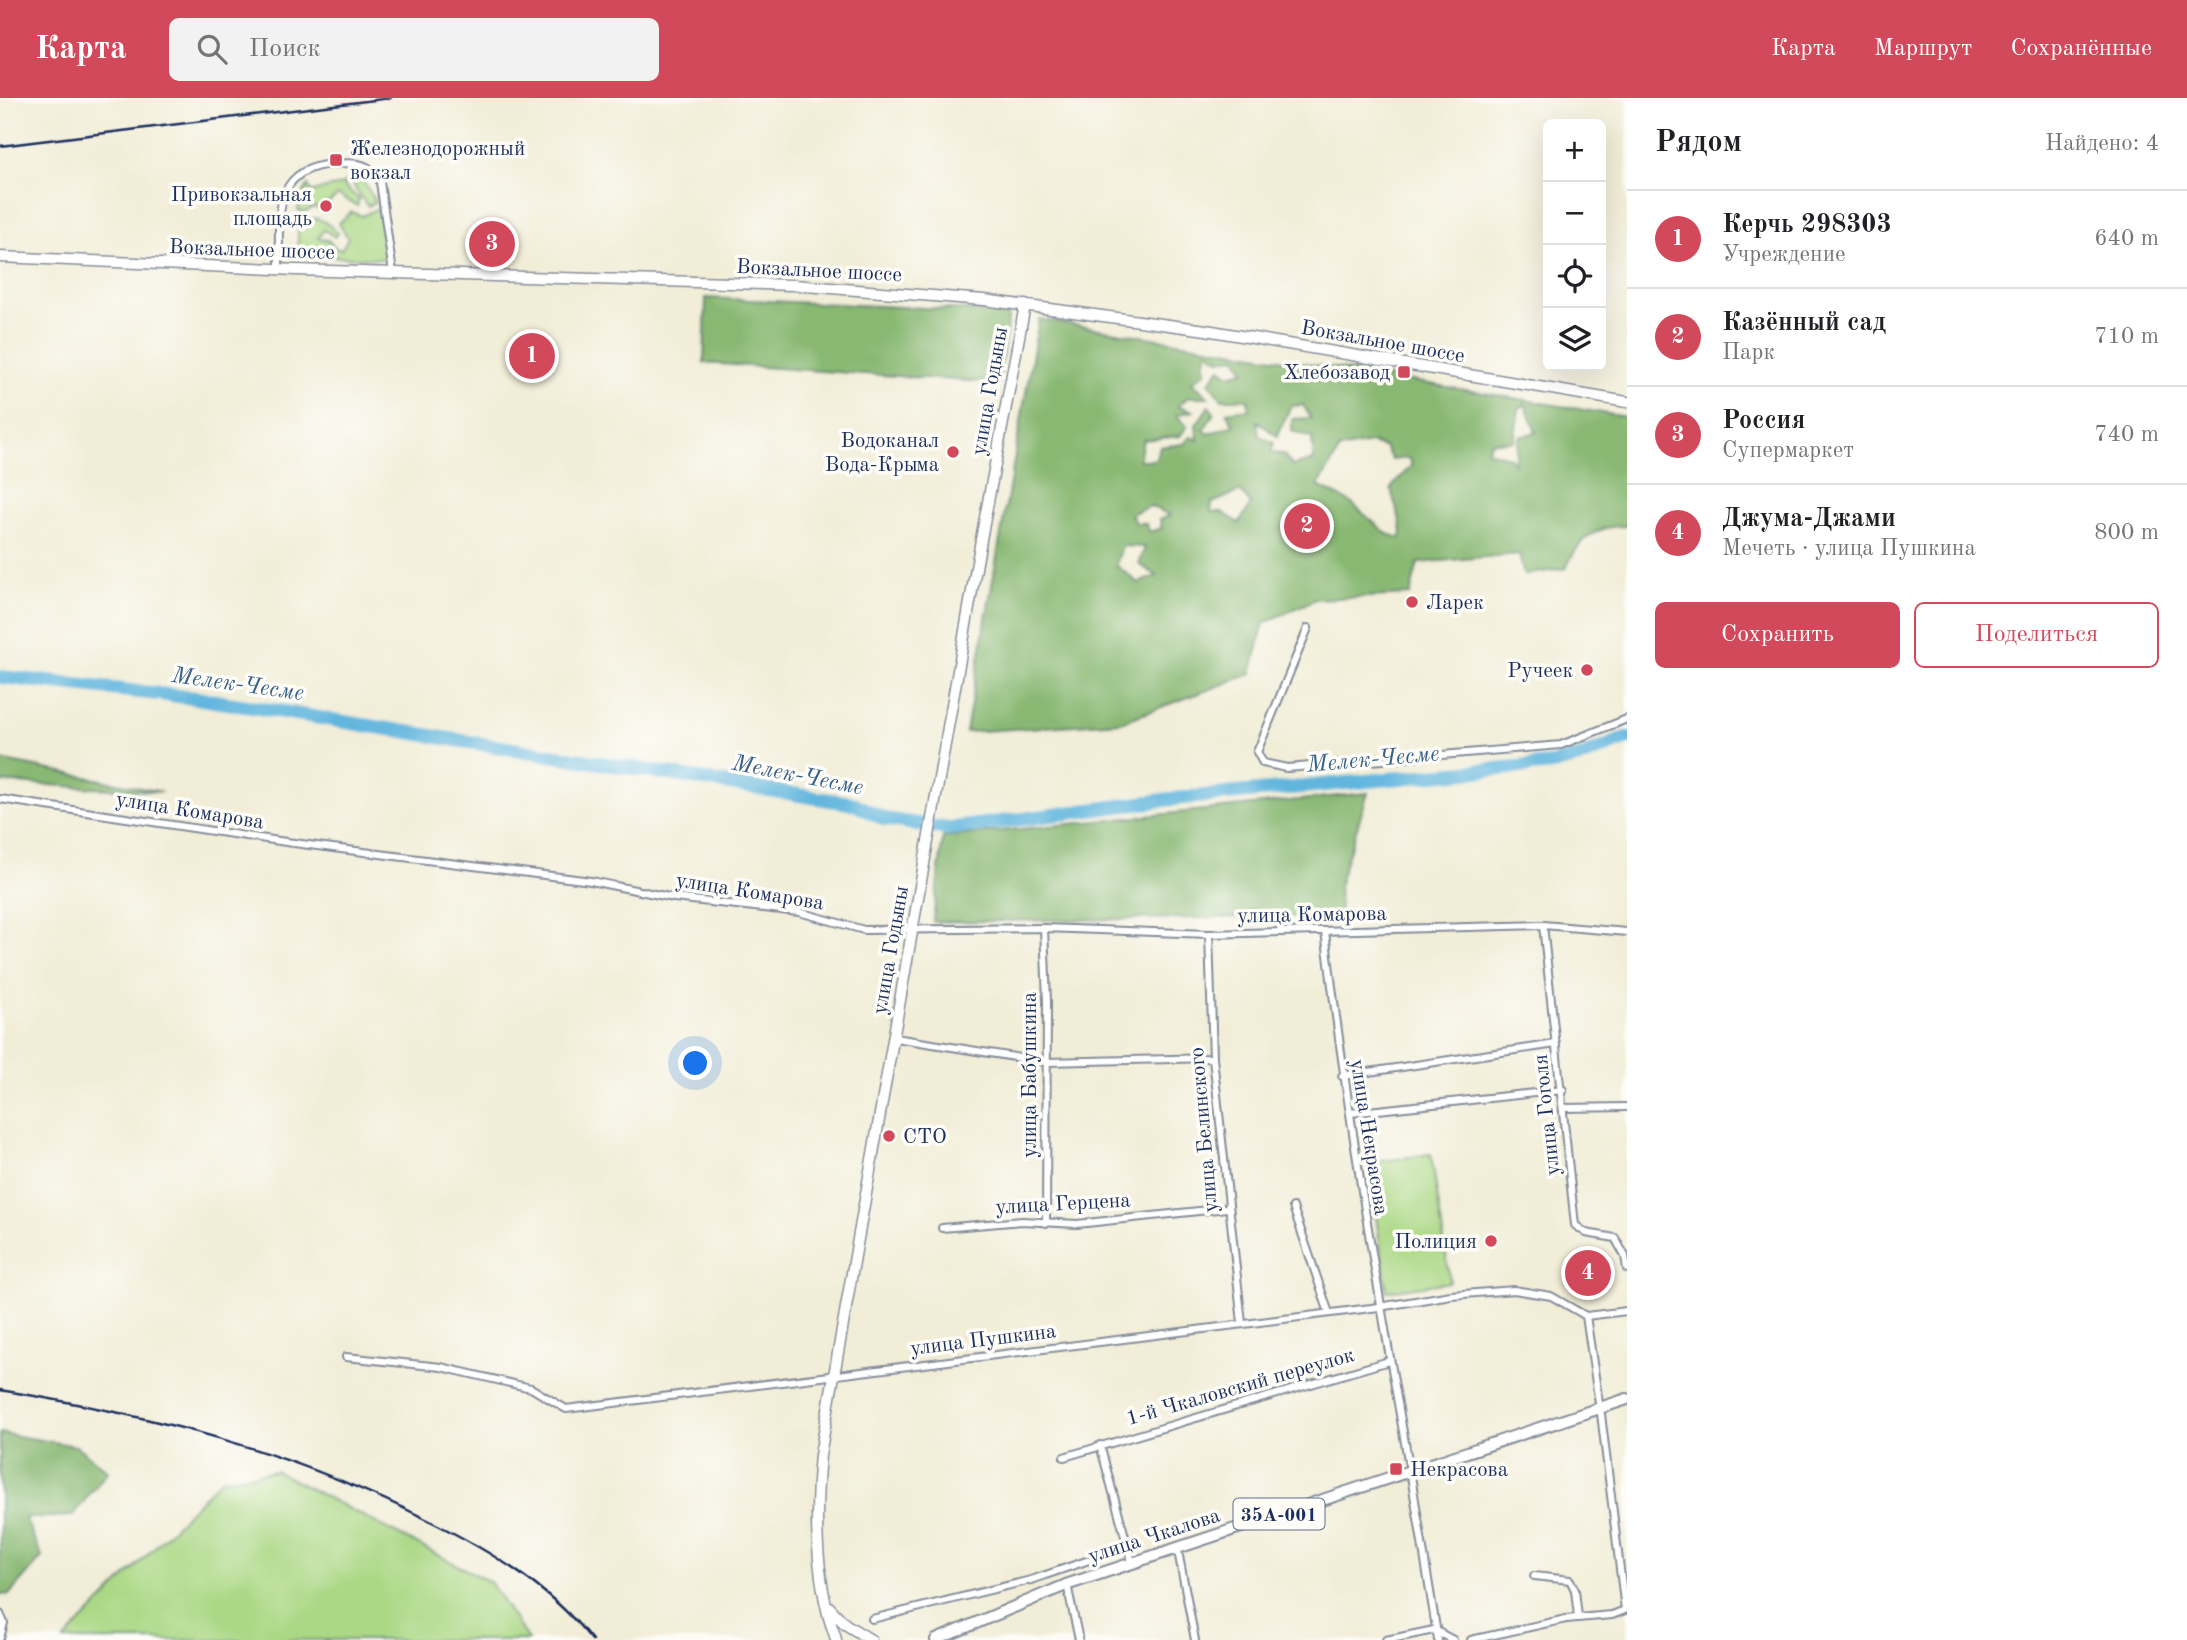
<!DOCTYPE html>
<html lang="ru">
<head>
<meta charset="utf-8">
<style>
	:root { --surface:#fff; --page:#f2f2f2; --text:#202124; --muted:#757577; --line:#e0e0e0; --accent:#d1495b }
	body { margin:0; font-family:"Old Standard TT",serif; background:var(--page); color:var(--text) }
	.controls { position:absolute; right:21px; top:21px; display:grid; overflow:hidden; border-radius:10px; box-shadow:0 7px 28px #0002 }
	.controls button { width:63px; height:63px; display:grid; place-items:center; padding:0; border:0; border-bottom:2px solid var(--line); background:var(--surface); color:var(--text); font:35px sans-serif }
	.you { position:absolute; left:696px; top:966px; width:24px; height:24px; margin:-18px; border:5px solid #fff; border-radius:50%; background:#1a73e8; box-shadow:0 0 0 10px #1a73e833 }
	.badge { display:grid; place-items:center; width:46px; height:46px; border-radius:50%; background:var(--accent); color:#fff; font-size:23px; font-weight:700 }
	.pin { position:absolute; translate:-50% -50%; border:4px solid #fff; box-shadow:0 2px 7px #0006 }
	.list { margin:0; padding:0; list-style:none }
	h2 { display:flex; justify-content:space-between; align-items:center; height:91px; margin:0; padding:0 28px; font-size:30px }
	h2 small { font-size:23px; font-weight:400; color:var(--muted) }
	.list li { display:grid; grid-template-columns:46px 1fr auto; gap:21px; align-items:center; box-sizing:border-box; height:98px; padding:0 28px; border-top:2px solid var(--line) }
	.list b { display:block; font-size:26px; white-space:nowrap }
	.list p { margin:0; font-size:23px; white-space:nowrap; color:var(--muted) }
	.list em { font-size:23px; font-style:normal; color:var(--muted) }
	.actions { display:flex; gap:14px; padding:21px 28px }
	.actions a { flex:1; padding:16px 0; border:2px solid var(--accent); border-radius:10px; text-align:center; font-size:24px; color:var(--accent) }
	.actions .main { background:var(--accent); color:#fff }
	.icon { flex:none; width:38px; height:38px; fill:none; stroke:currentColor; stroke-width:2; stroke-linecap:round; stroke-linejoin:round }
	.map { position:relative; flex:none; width:1627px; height:1542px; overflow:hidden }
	header { display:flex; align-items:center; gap:42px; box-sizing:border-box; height:98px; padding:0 35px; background:var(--accent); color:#fff }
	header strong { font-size:33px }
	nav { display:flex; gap:38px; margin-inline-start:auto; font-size:24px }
	.search { width:490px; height:63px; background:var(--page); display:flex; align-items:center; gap:18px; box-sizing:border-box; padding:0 24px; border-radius:10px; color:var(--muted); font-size:26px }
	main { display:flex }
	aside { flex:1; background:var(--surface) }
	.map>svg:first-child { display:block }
	.green { fill:#abd885; stroke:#638472; stroke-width:2 }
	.forest { fill:#88b872; stroke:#527468; stroke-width:2; fill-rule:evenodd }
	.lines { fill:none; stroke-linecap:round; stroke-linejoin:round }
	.river { stroke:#62b6de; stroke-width:14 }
	.minor-casing { stroke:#868e9a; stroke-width:10 }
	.secondary-casing { stroke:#868e9a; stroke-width:13 }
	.primary-casing { stroke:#868e9a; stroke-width:14 }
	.minor { stroke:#fff; stroke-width:6 }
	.secondary { stroke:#fff; stroke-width:10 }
	.primary { stroke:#fff; stroke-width:10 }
	.rail { stroke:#1b2f5e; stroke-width:2.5 }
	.poi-dot { fill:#d1495b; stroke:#fdfcf7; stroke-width:2.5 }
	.labels { text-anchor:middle; stroke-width:7; stroke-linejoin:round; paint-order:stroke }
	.shield { fill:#fdfcf7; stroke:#5f6c8c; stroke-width:2 }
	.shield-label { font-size:19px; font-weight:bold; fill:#1b2f5e }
	.poi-label { font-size:21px; fill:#1b2f5e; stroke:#fdfcf7; text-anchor:end }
	.street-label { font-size:21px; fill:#1b2f5e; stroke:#fdfcf7 }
	.water-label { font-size:23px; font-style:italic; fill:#345e8b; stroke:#fdfcf7 }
</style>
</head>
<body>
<header>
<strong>Карта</strong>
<div class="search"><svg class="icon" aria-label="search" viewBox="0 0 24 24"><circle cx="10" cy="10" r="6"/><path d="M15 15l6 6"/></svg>Поиск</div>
<nav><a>Карта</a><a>Маршрут</a><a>Сохранённые</a></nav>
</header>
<main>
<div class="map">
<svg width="1627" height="1542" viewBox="0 0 1627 1542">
	<rect width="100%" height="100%" fill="#fdfcf7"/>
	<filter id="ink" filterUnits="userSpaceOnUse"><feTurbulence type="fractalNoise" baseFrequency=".0143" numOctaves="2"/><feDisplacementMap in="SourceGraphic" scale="14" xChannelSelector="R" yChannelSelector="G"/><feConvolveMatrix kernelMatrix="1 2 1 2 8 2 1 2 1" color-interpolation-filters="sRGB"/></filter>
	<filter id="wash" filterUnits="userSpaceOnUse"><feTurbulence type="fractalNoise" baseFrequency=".00686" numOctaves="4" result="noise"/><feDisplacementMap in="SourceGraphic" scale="28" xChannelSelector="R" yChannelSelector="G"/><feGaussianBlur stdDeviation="1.57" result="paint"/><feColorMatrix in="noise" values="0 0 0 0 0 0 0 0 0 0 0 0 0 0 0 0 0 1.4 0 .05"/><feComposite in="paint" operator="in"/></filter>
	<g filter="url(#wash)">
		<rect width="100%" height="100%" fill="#f1edd7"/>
		<g class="green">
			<path d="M 351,76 L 363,83 L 376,104 L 368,108 C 361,100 351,87 351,76 Z"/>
			<path d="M 346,84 L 345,89 L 359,101 L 357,108 L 338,97 L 320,112 L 314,109 L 304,115 L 298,112 L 299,104 L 308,87 L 312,95 C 323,89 337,90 346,84 Z"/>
			<path d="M 378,110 L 385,158 L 383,161 L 301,157 L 298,154 L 298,125 C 314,114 326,123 338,135 L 335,139 L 324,132 L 318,140 L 328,142 L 337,151 L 342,151 L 348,140 L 339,125 L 351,114 L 362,118 Z"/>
			<polygon points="1431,1056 1450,1184 1387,1193 1368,1065"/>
			<polygon points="276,1373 490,1484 528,1542 64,1542 221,1381"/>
		</g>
		<g class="forest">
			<polygon points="706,200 1009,214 999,285 704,265"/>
			<path d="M 1039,221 L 1627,319 L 1627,428 C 1595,427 1578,442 1566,470 L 1524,477 L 1519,456 L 1418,465 L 1410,497 L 1316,501 L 1264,525 L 1251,576 L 1121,624 L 966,634 ZM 1208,254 L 1219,261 L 1236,259 L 1244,273 L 1229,277 L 1220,270 L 1209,285 L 1222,301 L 1248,301 L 1249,311 L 1226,314 L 1234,327 L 1208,336 L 1204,331 L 1214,315 L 1209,308 L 1196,327 L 1198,342 L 1190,339 L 1184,346 L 1160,349 L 1155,362 L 1139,362 L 1143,342 L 1180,338 L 1187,328 L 1176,317 L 1193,313 L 1178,308 L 1188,299 L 1208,299 L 1192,284 L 1206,274 L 1204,264 ZM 1525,306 L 1536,334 L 1519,339 L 1514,366 L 1510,359 L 1487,353 L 1491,344 L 1514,343 L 1519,311 ZM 1303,307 L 1311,320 L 1292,321 L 1292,333 L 1312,340 L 1314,362 L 1293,368 L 1283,356 L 1271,355 L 1274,345 L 1259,338 L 1257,323 L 1277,338 L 1291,308 ZM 1370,345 L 1385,349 L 1392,362 L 1407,360 L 1411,363 L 1411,368 L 1391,390 C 1393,403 1405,430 1401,440 L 1387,436 L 1350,404 L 1318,388 L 1340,351 ZM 1240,393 L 1251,406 L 1239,425 L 1222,414 L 1211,414 L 1212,405 ZM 1150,408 L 1170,417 L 1160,421 L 1162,430 L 1150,434 L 1145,425 L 1136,425 L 1131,416 ZM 1122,448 L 1145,449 L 1139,466 L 1157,478 L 1138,485 L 1116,467 Z"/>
			<polygon points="0,662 162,694 0,684"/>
			<polygon points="1368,695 1339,785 1340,818 933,824 943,739"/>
			<polygon points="0,1335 76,1348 108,1373 72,1418 25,1420 42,1459 9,1497 0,1496"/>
		</g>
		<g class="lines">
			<polyline class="river" points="0,579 196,600 855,706 884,721 948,731 1172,701 1552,666 1583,658 1627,640"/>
		</g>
	</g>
	<g filter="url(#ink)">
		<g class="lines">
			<g class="minor-casing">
				<g id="minor">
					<path d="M 279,171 C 280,123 269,70 334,66 C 354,64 363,64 379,77 L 393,175"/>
					<polyline points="1308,530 1257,654 1263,665 1287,670 1561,647 1627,621"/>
					<polyline points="0,701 286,744 591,783 674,800 799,814 864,832 1044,830 1209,836 1543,827 1627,834"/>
					<polyline points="1543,827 1575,1127 1586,1135 1615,1140 1625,1158 1627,1171"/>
					<polyline points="1044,830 1047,903 1046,1125"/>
					<path d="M 1325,833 C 1347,1015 1378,1194 1410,1373"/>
					<polyline points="1209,836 1213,960 1242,1225"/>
					<polyline points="895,940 1046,964 1213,960"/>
					<polyline points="1342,978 1556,946"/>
					<polyline points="1564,1010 1627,1009"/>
					<polyline points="1350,1015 1563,992"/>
					<polyline points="1293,1109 1329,1215"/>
					<polyline points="942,1130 1022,1123 1077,1126 1227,1110"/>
					<polyline points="1586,1218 1600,1312"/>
					<polyline points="346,1259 441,1269 531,1290 566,1311 1379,1209 1451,1197 1514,1192 1551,1198 1586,1218 1627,1213"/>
					<polyline points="1100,1347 1132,1464"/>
					<polyline points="1064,1359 1389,1263"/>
					<polyline points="1411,1378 1438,1542"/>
					<polyline points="1178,1453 1195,1542"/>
					<polyline points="1534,1478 1570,1482 1575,1492 1578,1519"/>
					<polyline points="1068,1491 1079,1542"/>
					<polyline points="0,1516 4,1525 0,1540"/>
					<polyline points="872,1521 1031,1482 1127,1449"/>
					<polyline points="1386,1542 1434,1532 1453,1542"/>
					<polyline points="1471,1542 1566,1521 1612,1517 1625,1512 1601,1316"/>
				</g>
			</g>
			<g class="secondary-casing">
				<g id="secondary">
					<polyline points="0,159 296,172 793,187 984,202 1206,232 1627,304"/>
					<polyline points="828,1508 845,1526 871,1542"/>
					<path d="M 836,1542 C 834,1533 830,1525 828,1516 C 815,1464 815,1410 820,1357 L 982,436 L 1025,207"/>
				</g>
			</g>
			<g class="primary-casing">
				<polyline id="primary" points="936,1542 1066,1487 1627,1301"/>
			</g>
			<use href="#minor" class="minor"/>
			<use href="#secondary" class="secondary"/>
			<use href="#primary" class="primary"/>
			<g class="rail">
				<polyline points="0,48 391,0"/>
				<path d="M 0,1292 C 155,1318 289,1352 430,1423 C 490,1453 550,1489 592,1542"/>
			</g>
		</g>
	</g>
	<g class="poi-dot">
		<rect x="329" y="55" width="14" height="14" rx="3.5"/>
		<circle cx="326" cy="108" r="7"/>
		<rect x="1397" y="267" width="14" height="14" rx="3.5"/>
		<circle cx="953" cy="354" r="7"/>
		<circle cx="1412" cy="504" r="7"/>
		<circle cx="1587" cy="572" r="7"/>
		<circle cx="889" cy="1038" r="7"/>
		<circle cx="1491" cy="1143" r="7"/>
		<rect x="1389" y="1364" width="14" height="14" rx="3.5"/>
	</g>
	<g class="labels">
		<rect class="shield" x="1233.5" y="1400.5" width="91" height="31" rx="5"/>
		<g class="shield-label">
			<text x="1279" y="1423">35А-001</text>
		</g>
		<g class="poi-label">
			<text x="350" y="57" text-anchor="start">Железнодорожный<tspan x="350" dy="24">вокзал</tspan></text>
			<text x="312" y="103">Привокзальная<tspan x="312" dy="24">площадь</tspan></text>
			<text x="1390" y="281">Хлебозавод</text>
			<text x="939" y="349">Водоканал<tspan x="939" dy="24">Вода-Крыма</tspan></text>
			<text x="1426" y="511" text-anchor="start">Ларек</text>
			<text x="1573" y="579">Ручеек</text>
			<text x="903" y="1045" text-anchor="start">СТО</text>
			<text x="1477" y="1150">Полиция</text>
			<text x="1410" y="1378" text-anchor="start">Некрасова</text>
		</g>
		<g class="street-label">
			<text transform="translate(252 151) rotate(2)" y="7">Вокзальное шоссе</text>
			<text transform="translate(819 172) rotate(3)" y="7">Вокзальное шоссе</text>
			<text transform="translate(1383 243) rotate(10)" y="7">Вокзальное шоссе</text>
			<text transform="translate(989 293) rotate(-80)" y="7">улица Годыны</text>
			<text transform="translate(190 712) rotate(9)" y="7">улица Комарова</text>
			<text transform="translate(750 793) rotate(9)" y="7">улица Комарова</text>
			<text transform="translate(1312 816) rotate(-1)" y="7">улица Комарова</text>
			<text transform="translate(890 852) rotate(-80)" y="7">улица Годыны</text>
			<text transform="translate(1029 977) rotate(-90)" y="7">улица Бабушкина</text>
			<text transform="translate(1546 1017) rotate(-96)" y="7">улица Гоголя</text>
			<text transform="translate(1203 1032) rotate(-95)" y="7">улица Белинского</text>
			<text transform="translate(1370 1039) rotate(81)" y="7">улица Некрасова</text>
			<text transform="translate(1063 1105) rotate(-3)" y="7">улица Герцена</text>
			<text transform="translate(983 1241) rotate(-7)" y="7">улица Пушкина</text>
			<text transform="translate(1240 1288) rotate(-16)" y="7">1-й Чкаловский переулок</text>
			<text transform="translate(1154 1437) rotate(-18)" y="7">улица Чкалова</text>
		</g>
		<g class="water-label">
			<text transform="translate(238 585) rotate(8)" y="8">Мелек-Чесме</text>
			<text transform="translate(1373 660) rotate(-5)" y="8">Мелек-Чесме</text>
			<text transform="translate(798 676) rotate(11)" y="8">Мелек-Чесме</text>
		</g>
	</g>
</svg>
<div class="controls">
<button>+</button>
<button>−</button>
<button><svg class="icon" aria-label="locate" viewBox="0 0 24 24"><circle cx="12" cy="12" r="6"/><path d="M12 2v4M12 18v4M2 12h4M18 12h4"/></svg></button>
<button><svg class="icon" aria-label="layers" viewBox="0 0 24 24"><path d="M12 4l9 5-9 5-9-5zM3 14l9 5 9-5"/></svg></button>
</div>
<div class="you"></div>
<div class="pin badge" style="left:532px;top:258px">1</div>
<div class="pin badge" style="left:1307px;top:428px">2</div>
<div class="pin badge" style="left:492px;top:146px">3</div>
<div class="pin badge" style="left:1588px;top:1175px">4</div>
</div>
<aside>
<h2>Рядом<small>Найдено: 4</small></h2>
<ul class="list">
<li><span class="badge">1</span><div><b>Керчь 298303</b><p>Учреждение</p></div><em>640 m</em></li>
<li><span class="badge">2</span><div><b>Казённый сад</b><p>Парк</p></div><em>710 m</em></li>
<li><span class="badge">3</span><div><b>Россия</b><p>Супермаркет</p></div><em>740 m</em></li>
<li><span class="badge">4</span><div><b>Джума-Джами</b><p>Мечеть · улица Пушкина</p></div><em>800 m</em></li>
</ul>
<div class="actions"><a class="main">Сохранить</a><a>Поделиться</a></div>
</aside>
</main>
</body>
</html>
